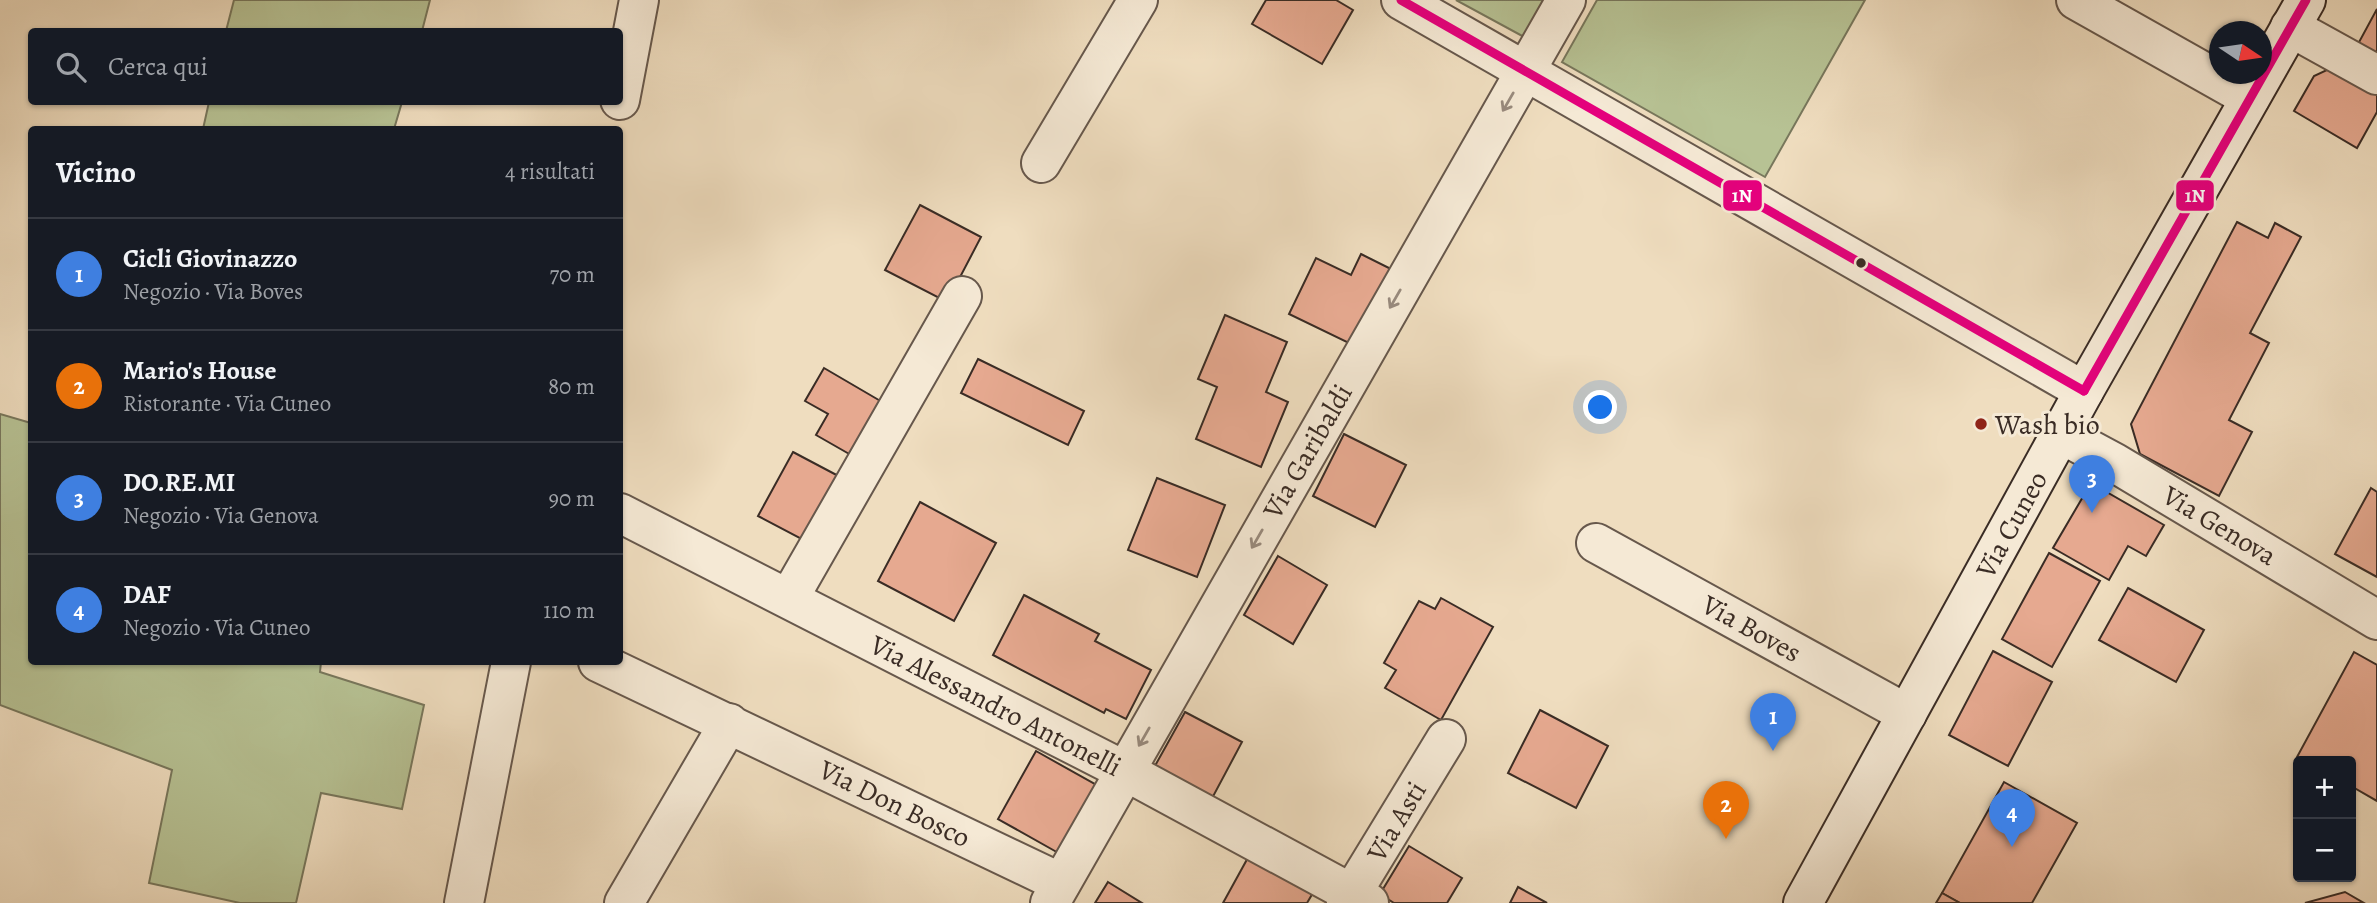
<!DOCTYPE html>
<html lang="it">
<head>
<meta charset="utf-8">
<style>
	:root { --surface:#171b24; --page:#242831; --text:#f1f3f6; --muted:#9ea1a6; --line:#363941; --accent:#c59692 }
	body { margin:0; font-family:Alegreya,serif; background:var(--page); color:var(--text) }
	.controls { position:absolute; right:21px; bottom:21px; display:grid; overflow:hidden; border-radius:7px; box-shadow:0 2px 5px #0004 }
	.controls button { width:63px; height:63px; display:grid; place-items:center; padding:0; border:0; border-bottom:2px solid var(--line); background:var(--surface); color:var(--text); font:35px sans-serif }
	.compass { position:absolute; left:2209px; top:21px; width:63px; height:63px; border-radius:50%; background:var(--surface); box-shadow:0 2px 5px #0004; rotate:103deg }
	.you { position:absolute; left:1601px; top:408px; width:24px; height:24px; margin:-18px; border:5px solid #fff; border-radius:50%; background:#1a73e8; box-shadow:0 0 0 10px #1a73e833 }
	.badge { display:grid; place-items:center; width:46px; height:46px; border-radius:50%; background:var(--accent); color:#fff; font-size:23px; font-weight:700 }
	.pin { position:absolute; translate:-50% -58px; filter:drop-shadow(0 2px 4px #0008) }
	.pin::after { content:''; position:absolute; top:37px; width:24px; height:21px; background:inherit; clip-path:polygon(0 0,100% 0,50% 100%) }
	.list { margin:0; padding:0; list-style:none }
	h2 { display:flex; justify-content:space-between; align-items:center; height:91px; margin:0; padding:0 28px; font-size:30px }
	h2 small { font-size:23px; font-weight:400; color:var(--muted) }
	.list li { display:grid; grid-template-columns:46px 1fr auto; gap:21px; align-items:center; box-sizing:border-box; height:112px; padding:0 28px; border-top:2px solid var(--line) }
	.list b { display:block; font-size:26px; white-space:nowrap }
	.list p { margin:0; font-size:23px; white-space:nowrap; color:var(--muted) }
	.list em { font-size:23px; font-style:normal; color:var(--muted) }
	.icon { flex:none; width:38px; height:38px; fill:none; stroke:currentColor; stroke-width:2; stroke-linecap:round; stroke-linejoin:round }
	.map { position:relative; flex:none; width:2377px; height:903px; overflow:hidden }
	.search { position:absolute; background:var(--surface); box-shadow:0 2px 5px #0004; left:28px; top:28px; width:595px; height:77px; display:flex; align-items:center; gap:18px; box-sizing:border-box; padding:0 24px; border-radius:7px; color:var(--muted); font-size:26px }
	.panel { position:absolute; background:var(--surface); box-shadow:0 2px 5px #0004; left:28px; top:126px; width:595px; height:539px; border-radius:7px }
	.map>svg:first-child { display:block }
	.green { fill:#b7c294; stroke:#78775c; stroke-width:2 }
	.building { fill:#e6a990; stroke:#3a2c25; stroke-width:2 }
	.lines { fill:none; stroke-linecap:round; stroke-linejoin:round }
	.minor-casing { stroke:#67584c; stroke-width:42 }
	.secondary-casing { stroke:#3a2c25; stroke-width:42 }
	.minor { stroke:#f5e9d5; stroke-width:38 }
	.secondary { stroke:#f5e9d5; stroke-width:38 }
	.bus-1-casing { stroke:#f5e9d5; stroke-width:14 }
	.bus-1 { stroke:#e5007d; stroke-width:9 }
	.oneway { stroke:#988a7d }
	.bus-dot { fill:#3a2c25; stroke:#f5e9d5; stroke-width:2.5 }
	.poi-dot { fill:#8f2418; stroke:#f5e9d5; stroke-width:2.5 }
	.labels { text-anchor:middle; stroke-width:6; stroke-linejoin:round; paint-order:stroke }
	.poi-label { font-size:28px; fill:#3a2c25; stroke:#f5e9d5; text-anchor:start }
	.street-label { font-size:28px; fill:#3a2c25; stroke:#f5e9d5 }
	.line-badge { stroke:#f5e9d5; stroke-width:2.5 }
	.badge-label { font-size:19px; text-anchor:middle; font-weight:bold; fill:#fff }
</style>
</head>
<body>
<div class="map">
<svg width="2377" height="903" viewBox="0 0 2377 903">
	<rect width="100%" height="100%" fill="#efddbf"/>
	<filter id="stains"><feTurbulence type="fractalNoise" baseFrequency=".00286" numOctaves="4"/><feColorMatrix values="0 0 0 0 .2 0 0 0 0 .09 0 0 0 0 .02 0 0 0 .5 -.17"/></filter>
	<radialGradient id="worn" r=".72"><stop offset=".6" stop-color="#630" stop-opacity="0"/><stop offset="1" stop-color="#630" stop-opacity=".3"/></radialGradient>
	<g class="green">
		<polygon points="234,0 430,0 422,31 226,31"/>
		<polygon points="1456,0 1547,0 1526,38"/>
		<polygon points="1597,0 1865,0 1765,177 1562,62"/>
		<polygon points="209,102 402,102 394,129 203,129"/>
		<polygon points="0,414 31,423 32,662 321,662 320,672 424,705 402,809 321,793 296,903 240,903 149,883 172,770 0,705"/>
	</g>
	<g class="building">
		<polygon points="1266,0 1336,0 1353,10 1322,64 1252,24"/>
		<polygon points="2377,9 2377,54 2358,44"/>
		<polygon points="2331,68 2377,94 2377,112 2357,148 2294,111 2314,76"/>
		<polygon points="920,205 981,237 947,302 885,270"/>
		<polygon points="2237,222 2268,238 2275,223 2301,237 2250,333 2269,343 2229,420 2252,432 2219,496 2140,454 2131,424"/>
		<polygon points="1361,254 1391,269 1355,346 1289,314 1316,258 1351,275"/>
		<polygon points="1225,315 1287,342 1266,392 1288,402 1261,467 1196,439 1217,387 1198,379"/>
		<polygon points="978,359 1084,411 1068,445 961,393"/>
		<polygon points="824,368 889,406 858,459 816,435 828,414 805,401"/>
		<polygon points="1344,434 1406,465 1375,527 1313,496"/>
		<polygon points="793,452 846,480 811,544 758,516"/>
		<polygon points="1157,478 1225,505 1197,577 1128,550"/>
		<polygon points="2091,483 2164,525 2146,556 2128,546 2109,580 2053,548"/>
		<polygon points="2371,488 2377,492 2377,577 2335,554"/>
		<polygon points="920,502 996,543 954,621 878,581"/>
		<polygon points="2049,553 2100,581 2052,667 2002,639"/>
		<polygon points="1278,556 1327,585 1293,644 1244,615"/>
		<polygon points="2128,588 2204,630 2176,682 2099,640"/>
		<polygon points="1024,595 1099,634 1095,641 1151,670 1126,719 1106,709 1104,713 993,655"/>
		<polygon points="1441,598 1493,627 1441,720 1385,688 1396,670 1384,663 1419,601 1435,609"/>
		<polygon points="1993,651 2052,682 2008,766 1949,735"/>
		<polygon points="2354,652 2377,665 2377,801 2351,786 2351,761 2305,761 2297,757"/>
		<polygon points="1540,710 1608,746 1576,808 1508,773"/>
		<polygon points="1185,712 1242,742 1209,804 1151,773"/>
		<polygon points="1036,751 1100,787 1062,855 998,819"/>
		<polygon points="2004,782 2077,823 2032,903 1960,903 1942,893"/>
		<polygon points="1409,846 1462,878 1447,903 1394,903 1380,894"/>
		<polygon points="1250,854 1314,891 1307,903 1223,903"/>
		<polygon points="1108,882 1142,903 1095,903"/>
		<polygon points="1518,887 1547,903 1510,903"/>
		<polygon points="2345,892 2364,903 2305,903"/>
		<polygon points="1942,893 1960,903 1936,903"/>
	</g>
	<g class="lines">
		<g class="minor-casing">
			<g id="minor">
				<polyline points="1401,0 2084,391"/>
				<polyline points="2076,0 2250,98"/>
				<polyline points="2290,27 2377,75"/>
				<polyline points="620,100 639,0"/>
				<polyline points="1041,163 1138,0"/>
				<polyline points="2061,434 2115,463 2377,620"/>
				<polyline points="620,513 1125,771 1369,903"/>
				<polyline points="1596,543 1907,714"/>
				<polyline points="789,598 962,296"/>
				<polyline points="598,662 1061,883"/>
				<polyline points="464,903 511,662"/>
				<polyline points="624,903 729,723"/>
				<polyline points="1050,903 1566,0"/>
				<polyline points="1346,903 1446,739"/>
			</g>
		</g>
		<g class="secondary-casing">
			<polyline id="secondary" points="1803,903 2084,391 2306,0"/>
		</g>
		<use href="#minor" class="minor"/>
		<use href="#secondary" class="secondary"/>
		<g class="bus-1-casing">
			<g id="bus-1">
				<polyline points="1401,0 2084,391"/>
				<polyline points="2084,391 2306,0"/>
			</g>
		</g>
		<use href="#bus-1" class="bus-1"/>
	</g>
	<defs><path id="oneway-shaft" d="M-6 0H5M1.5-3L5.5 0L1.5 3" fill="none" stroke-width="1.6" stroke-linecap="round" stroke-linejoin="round" transform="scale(1.75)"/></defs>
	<g class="oneway">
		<use href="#oneway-shaft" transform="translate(1508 102) rotate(120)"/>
		<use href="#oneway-shaft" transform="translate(1395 299) rotate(120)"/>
		<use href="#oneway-shaft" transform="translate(1257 539) rotate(120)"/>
		<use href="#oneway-shaft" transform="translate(1144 737) rotate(120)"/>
	</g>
	<circle class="bus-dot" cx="1861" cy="263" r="6"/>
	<circle class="poi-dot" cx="1981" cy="424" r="7"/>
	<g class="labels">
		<g class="poi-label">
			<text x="1995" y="434">Wash bio</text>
		</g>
		<g class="street-label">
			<text transform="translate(1307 451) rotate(-60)" y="10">Via Garibaldi</text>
			<text transform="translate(2011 524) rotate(-61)" y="10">Via Cuneo</text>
			<text transform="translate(2220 525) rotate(31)" y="10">Via Genova</text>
			<text transform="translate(1752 628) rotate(29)" y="10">Via Boves</text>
			<text transform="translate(996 705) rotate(27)" y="10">Via Alessandro Antonelli</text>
			<text transform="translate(895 803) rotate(26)" y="10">Via Don Bosco</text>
			<text transform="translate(1396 821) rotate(-59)" y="10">Via Asti</text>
		</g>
	</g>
	<g class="line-badge">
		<rect x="1722" y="179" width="41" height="33" rx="7" fill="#e5007d"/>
		<rect x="2175" y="179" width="40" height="33" rx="7" fill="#e5007d"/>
	</g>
	<g class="badge-label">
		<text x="1742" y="202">1N</text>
		<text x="2195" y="202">1N</text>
	</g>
	<rect width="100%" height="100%" filter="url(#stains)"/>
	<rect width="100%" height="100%" fill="url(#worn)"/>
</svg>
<div class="controls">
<button>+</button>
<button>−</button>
</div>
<svg class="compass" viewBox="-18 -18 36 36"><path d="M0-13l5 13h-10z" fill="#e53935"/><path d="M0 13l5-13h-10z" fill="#9ea1a6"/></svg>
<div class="you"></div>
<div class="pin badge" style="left:1773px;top:751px;background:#3f7fe0">1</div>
<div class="pin badge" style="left:1726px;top:839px;background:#e8710a">2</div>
<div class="pin badge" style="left:2092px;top:513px;background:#3f7fe0">3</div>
<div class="pin badge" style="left:2012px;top:847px;background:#3f7fe0">4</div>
<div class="search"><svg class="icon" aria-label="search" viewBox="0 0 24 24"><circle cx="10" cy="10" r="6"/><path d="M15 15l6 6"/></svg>Cerca qui</div>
<section class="panel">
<h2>Vicino<small>4 risultati</small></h2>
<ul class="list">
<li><span class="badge" style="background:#3f7fe0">1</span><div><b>Cicli Giovinazzo</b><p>Negozio · Via Boves</p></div><em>70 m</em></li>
<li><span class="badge" style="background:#e8710a">2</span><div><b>Mario's House</b><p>Ristorante · Via Cuneo</p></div><em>80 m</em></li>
<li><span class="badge" style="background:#3f7fe0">3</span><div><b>DO.RE.MI</b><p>Negozio · Via Genova</p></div><em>90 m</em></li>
<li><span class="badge" style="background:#3f7fe0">4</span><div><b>DAF</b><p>Negozio · Via Cuneo</p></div><em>110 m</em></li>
</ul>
</section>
</div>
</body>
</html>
